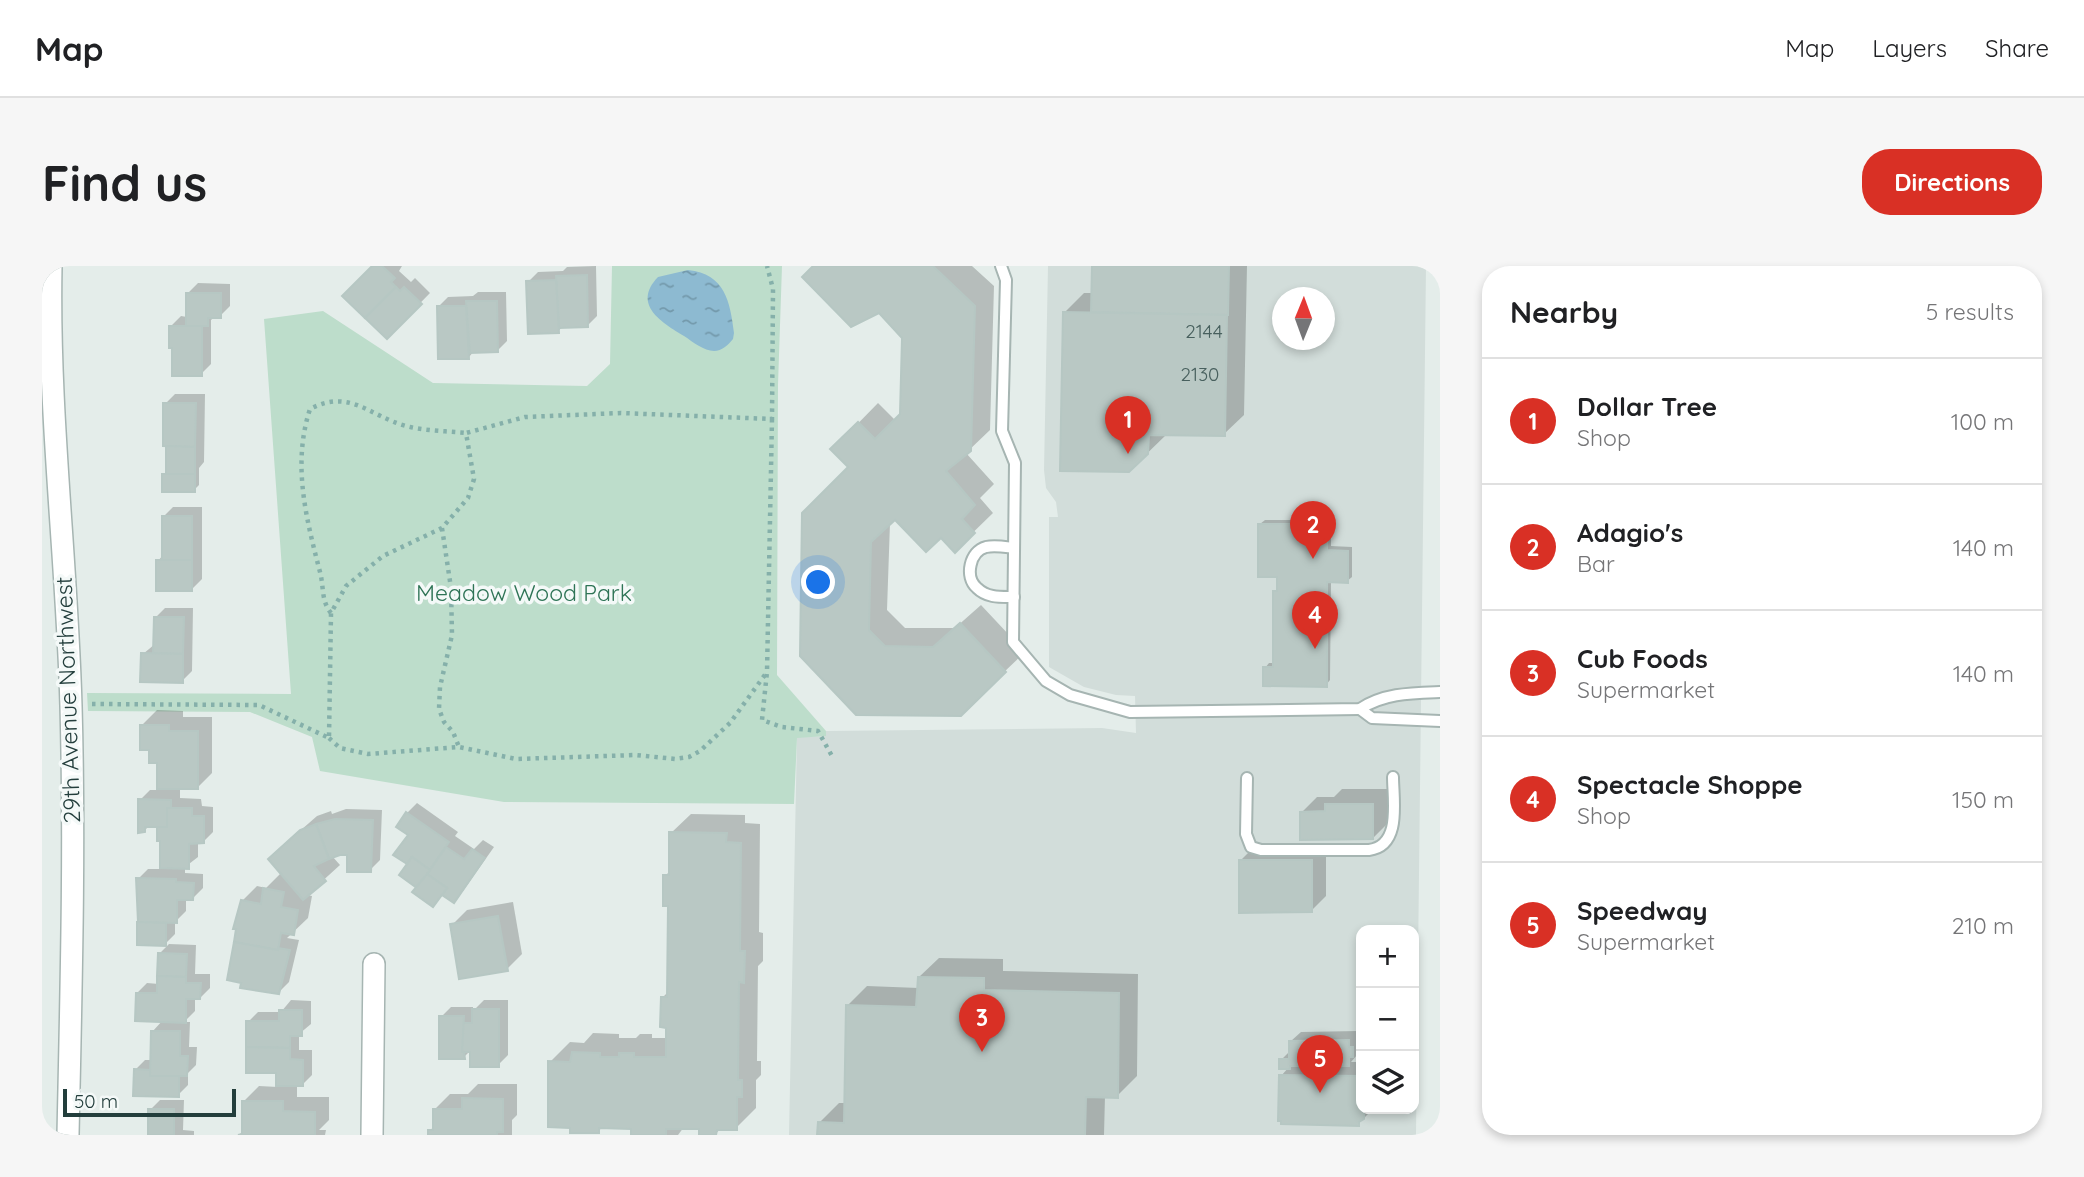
<!DOCTYPE html>
<html lang="en">
<head>
<meta charset="utf-8">
<style>
	:root { --surface:#fff; --page:#f6f6f6; --text:#202124; --muted:#757577; --line:#e0e0e0; --accent:#d93025 }
	body { margin:0; font-family:Quicksand,sans-serif; background:var(--page); color:var(--text) }
	.controls { position:absolute; right:21px; bottom:21px; display:grid; overflow:hidden; border-radius:14px; box-shadow:0 4px 10px #0003 }
	.controls button { width:63px; height:63px; display:grid; place-items:center; padding:0; border:0; border-bottom:2px solid var(--line); background:var(--surface); color:var(--text); font:35px sans-serif }
	.compass { position:absolute; left:1230px; top:21px; width:63px; height:63px; border-radius:50%; background:var(--surface); box-shadow:0 4px 10px #0003; rotate:1deg }
	.scale { position:absolute; left:21px; bottom:18px; width:173px; box-sizing:border-box; padding-left:7px; border:4px solid #233e3c; border-top:0; font-size:19px; line-height:24px; white-space:nowrap; color:#233e3c; -webkit-text-stroke:5px #f4f9f8; paint-order:stroke }
	.you { position:absolute; left:777px; top:317px; width:24px; height:24px; margin:-18px; border:5px solid #fff; border-radius:50%; background:#1a73e8; box-shadow:0 0 0 10px #1a73e833 }
	.badge { display:grid; place-items:center; width:46px; height:46px; border-radius:50%; background:var(--accent); color:#fff; font-size:23px; font-weight:700 }
	.pin { position:absolute; translate:-50% -58px; filter:drop-shadow(0 2px 4px #0008) }
	.pin::after { content:''; position:absolute; top:37px; width:24px; height:21px; background:inherit; clip-path:polygon(0 0,100% 0,50% 100%) }
	.list { margin:0; padding:0; list-style:none }
	h2 { display:flex; justify-content:space-between; align-items:center; height:91px; margin:0; padding:0 28px; font-size:30px }
	h2 small { font-size:23px; font-weight:400; color:var(--muted) }
	.list li { display:grid; grid-template-columns:46px 1fr auto; gap:21px; align-items:center; box-sizing:border-box; height:126px; padding:0 28px; border-top:2px solid var(--line) }
	.list b { display:block; font-size:26px; white-space:nowrap }
	.list p { margin:0; font-size:23px; white-space:nowrap; color:var(--muted) }
	.list em { font-size:23px; font-style:normal; color:var(--muted) }
	.icon { flex:none; width:38px; height:38px; fill:none; stroke:currentColor; stroke-width:2; stroke-linecap:round; stroke-linejoin:round }
	.map { position:relative; flex:none; width:1398px; height:869px; overflow:hidden; border-radius:28px }
	header { display:flex; align-items:center; gap:42px; box-sizing:border-box; height:98px; padding:0 35px; background:var(--surface); border-bottom:2px solid var(--line) }
	header strong { font-size:33px }
	nav { display:flex; gap:38px; margin-inline-start:auto; font-size:24px }
	.intro { display:flex; align-items:center; justify-content:space-between; box-sizing:border-box; height:168px; padding:0 42px }
	h1 { margin:0; font-size:49px }
	.button { padding:18px 32px; border-radius:28px; background:var(--accent); color:#fff; font-size:24px; font-weight:700 }
	main { display:flex; gap:42px; padding:0 42px }
	aside { flex:1; background:var(--surface); border-radius:28px; box-shadow:0 4px 10px #0003 }
	.map>svg:first-child { display:block }
	.built { fill:#d2ddda; fill-rule:evenodd }
	.park { fill:#bdddcb }
	.water { fill:url(#water-ripples) }
	.shadow { fill:#0003 }
	.building { fill:#b9c8c4; stroke:#b6c7c3; stroke-width:2 }
	.lines { fill:none; stroke-linecap:round; stroke-linejoin:round }
	.service-casing { stroke:#a6b5b2; stroke-width:14 }
	.minor-casing { stroke:#a6b5b2; stroke-width:24 }
	.path { stroke:#85b0aa; stroke-width:4.5; stroke-dasharray:3.5 5; stroke-linecap:butt }
	.service { stroke:#fff; stroke-width:10 }
	.minor { stroke:#fff; stroke-width:21 }
	.labels { text-anchor:middle; stroke-width:7; stroke-linejoin:round; paint-order:stroke }
	.number-label { font-size:19px; fill:#48605e }
	.park-label { font-size:23px; fill:#2e7456; stroke:#f4f9f8 }
	.street-label { font-size:23px; fill:#233e3c; stroke:#f4f9f8 }
</style>
</head>
<body>
<header>
<strong>Map</strong>
<nav><a>Map</a><a>Layers</a><a>Share</a></nav>
</header>
<div class="intro"><h1>Find us</h1><a class="button">Directions</a></div>
<main>
<div class="map">
<svg width="1398" height="869" viewBox="0 0 1398 869">
	<defs>
		<pattern id="water-ripples" width="26" height="14" patternUnits="userSpaceOnUse" patternTransform="scale(1.75)"><rect width="26" height="14" fill="#8dbad1"/><path d="M2 4q2-2 4 0t4 0M15 11q2-2 4 0t4 0" fill="none" stroke="#7399ab"/></pattern>
	</defs>
	<rect width="100%" height="100%" fill="#e4edea"/>
	<path class="built" d="M 1006,0 L 1384,0 L 1374,869 L 747,869 L 755,471 L 784,470 L 784,465 L 1060,462 L 1094,467 L 1093,430 L 1074,429 L 1042,421 L 1007,401 L 1007,251 L 1016,251 L 1014,236 L 1004,222 L 1002,204 ZM 1240,32 L 1282,32 L 1282,74 L 1240,74 ZM 1319,664 L 1372,664 L 1372,843 L 1319,843 Z"/>
	<polygon class="park" points="570,0 740,0 736,119 735,409 784,465 784,470 755,472 752,538 462,536 278,505 270,471 208,446 46,445 45,427 249,428 222,53 281,45 391,117 545,120 568,98"/>
	<path class="water" d="M 646,4 C 683,8 688,35 692,67 L 691,73 C 686,79 680,85 672,85 C 662,85 651,76 642,70 C 621,57 589,39 616,11 Z"/>
	<g class="shadow">
		<polygon points="332,0 360,0 357,5 369,16 373,12 388,27 345,71"/>
		<polygon points="554,0 555,50 545,60 522,60 516,65 486,16 496,6 521,5 525,1"/>
		<polygon points="774,0 930,0 952,20 948,164 924,187 952,218 938,232 951,247 913,284 899,270 853,252 848,257 845,344 863,362 913,362 939,339 983,386 918,448 814,447 808,201 791,183 836,137 854,155 860,149 862,71 837,45"/>
		<polygon points="1051,0 1205,0 1202,149 1182,168 1125,168 1087,205 1022,47 1042,27 1051,27"/>
		<polygon points="156,17 188,18 188,40 178,50 174,50 169,54 169,98 159,108 129,60 139,50 145,51 146,27"/>
		<polygon points="436,26 464,26 465,75 455,85 432,85 427,91 396,41 406,31 431,30"/>
		<polygon points="133,128 163,128 162,196 157,202 157,219 152,224 122,208 125,205 123,138"/>
		<polygon points="131,241 160,241 160,313 150,323 116,295 121,289 121,251"/>
		<polygon points="1223,254 1289,254 1289,280 1310,281 1310,311 1305,315 1289,315 1288,414 1284,419 1223,402 1227,397 1233,397 1233,326 1237,322 1237,310 1218,258"/>
		<polygon points="123,342 151,342 150,405 140,415 101,388 113,378 113,352"/>
		<polygon points="115,444 141,445 141,451 170,451 170,507 155,522 138,521 138,532 159,533 160,540 171,541 171,566 161,576 156,576 156,591 143,601 143,607 161,608 161,622 151,632 144,632 144,645 133,656 133,668 123,678 96,677 98,630 96,613 106,603 120,603 120,573 117,559 108,559 102,565 98,534 108,524 116,524 117,495 100,459"/>
		<polygon points="1300,523 1346,523 1346,557 1331,572 1260,546 1275,531 1292,531"/>
		<polygon points="375,537 416,566 413,570 432,583 441,574 452,581 421,625 411,635 400,627 376,620 365,547"/>
		<polygon points="304,543 340,544 338,594 328,604 307,587 290,590 298,599 265,629 270,630 266,652 245,672 257,674 247,716 237,726 200,635 215,620 224,622 238,608 242,608 243,578 275,550 289,545 290,548"/>
		<polygon points="649,548 703,549 703,557 718,558 717,666 721,667 721,695 716,700 715,795 719,795 719,809 714,814 714,842 694,862 680,862 674,867 659,862 642,861 636,869 590,869 590,861 561,860 556,866 508,796 528,776 542,777 551,767 577,768 577,772 594,772 598,768 610,768 610,772 626,772 620,732 627,725 628,639 623,610 629,604 629,567"/>
		<polygon points="1213,580 1284,580 1284,630 1269,645 1198,595"/>
		<polygon points="471,636 480,688 465,703 410,659 425,644"/>
		<polygon points="127,678 154,679 153,708 168,708 168,722 158,732 153,732 153,745 142,756 148,756 147,781 155,781 154,799 146,807 146,819 136,829 93,804 103,794 110,794 110,766 121,754 95,727 105,717 117,718 117,688"/>
		<polygon points="897,692 961,693 961,705 1096,708 1095,810 1075,830 1063,830 1062,869 777,869 777,857 797,837 804,837 805,740 825,720 877,722 877,711"/>
		<polygon points="249,734 269,735 269,758 257,768 257,784 270,784 270,809 260,819 255,819 255,831 287,831 287,854 277,864 284,864 283,869 197,869 202,864 202,835 217,820 236,821 236,805 206,756 216,746 239,746"/>
		<polygon points="442,734 466,734 466,789 456,799 430,783 422,791 399,751 409,741 431,741 431,745"/>
		<polygon points="1316,765 1316,772 1319,772 1319,780 1316,783 1316,788 1309,796 1319,796 1319,843 1331,843 1316,858 1239,810 1247,801 1239,794 1249,784 1249,775 1259,766"/>
		<polygon points="436,818 475,818 475,849 470,854 470,869 387,869 387,865 393,860 393,843 408,828 426,828"/>
		<polygon points="118,834 142,834 141,864 152,865 152,869 108,869 108,844"/>
	</g>
	<g class="building">
		<polygon points="330,0 340,0 353,12 349,16 354,21 323,52 300,30"/>
		<polygon points="771,0 891,0 933,40 929,185 904,205 933,239 920,253 933,267 913,287 899,272 884,286 853,254 829,276 827,364 843,380 891,381 918,357 964,406 919,450 814,449 758,390 760,247 806,201 788,183 816,156 833,173 858,148 860,72 837,47 809,61 760,11"/>
		<polygon points="1050,0 1187,0 1186,49 1049,46"/>
		<polygon points="545,9 546,61 517,62 514,10"/>
		<polygon points="514,14 517,67 486,68 484,15"/>
		<polygon points="354,21 358,25 362,21 380,38 345,73 323,52"/>
		<polygon points="144,27 179,27 179,52 166,52 166,60 144,60"/>
		<polygon points="424,35 455,35 456,86 428,87"/>
		<polygon points="395,40 424,40 427,93 396,93"/>
		<polygon points="1021,46 1185,49 1183,170 1107,169 1106,188 1087,206 1018,205"/>
		<polygon points="127,60 160,60 160,110 130,110 130,82 127,82"/>
		<polygon points="121,137 154,137 153,181 121,180"/>
		<polygon points="124,180 153,181 153,208 124,208"/>
		<rect x="120" y="208" width="33" height="18"/>
		<rect x="120" y="250" width="30" height="44"/>
		<polygon points="1216,258 1286,258 1285,284 1306,285 1306,317 1285,316 1285,421 1221,420 1221,401 1231,401 1231,325 1235,325 1235,311 1216,311"/>
		<rect x="114" y="294" width="36" height="31"/>
		<polygon points="112,351 142,351 141,388 111,387"/>
		<polygon points="99,387 141,388 141,417 98,416"/>
		<polygon points="98,459 127,459 127,465 156,465 156,523 115,523 115,497 107,497 107,484 98,484"/>
		<polygon points="96,533 129,534 129,542 125,542 125,561 103,561 103,566 96,567"/>
		<polygon points="1283,538 1331,538 1331,573 1258,574 1258,546 1283,545"/>
		<polygon points="125,542 150,542 150,550 162,550 162,577 147,578 147,603 118,602 118,575 115,575 115,561 125,561"/>
		<polygon points="364,546 407,576 388,604 370,591 365,598 351,589 366,569 354,561"/>
		<polygon points="293,553 331,554 329,606 305,606 305,589 298,589 287,593 274,558"/>
		<polygon points="274,558 287,593 272,600 284,615 261,634 226,593 258,564"/>
		<polygon points="627,566 685,567 684,576 699,577 698,685 703,685 702,717 697,716 696,814 700,814 700,831 695,831 695,864 675,864 674,869 657,869 657,863 624,863 624,869 589,869 589,863 557,862 557,867 528,867 528,862 506,861 506,795 528,796 530,786 558,787 558,791 577,791 577,787 592,787 592,791 624,791 624,762 618,761 619,731 625,731 626,640 621,640 621,609 627,609"/>
		<polygon points="404,581 422,593 430,583 443,592 412,637 400,629 405,622 385,608"/>
		<polygon points="370,591 388,604 375,622 357,609"/>
		<polygon points="1197,594 1270,594 1270,646 1197,647"/>
		<polygon points="385,608 405,622 391,641 370,626"/>
		<polygon points="94,612 134,613 134,616 152,617 151,634 135,634 135,657 96,656"/>
		<polygon points="221,622 242,626 239,641 256,644 252,669 239,667 236,684 192,676 194,663 191,663 199,634 219,638"/>
		<polygon points="456,650 466,705 417,713 408,658"/>
		<polygon points="95,656 124,657 124,680 95,679"/>
		<polygon points="192,676 236,684 236,682 248,684 237,728 198,722 199,717 185,714"/>
		<polygon points="116,687 145,688 144,711 115,710"/>
		<polygon points="115,710 144,711 144,717 159,717 158,733 144,733 144,757 93,755 94,727 115,727"/>
		<polygon points="876,711 942,712 942,724 1077,727 1076,832 1044,831 1043,869 775,869 776,856 802,857 804,739 874,741"/>
		<polygon points="430,743 457,743 457,801 428,801 428,786 420,786 420,757 430,757"/>
		<polygon points="237,744 260,744 260,770 248,770 248,782 204,781 204,755 237,755"/>
		<polygon points="397,750 422,750 420,786 422,786 423,793 397,793"/>
		<polygon points="109,765 138,765 138,790 146,790 145,810 108,810"/>
		<polygon points="1307,774 1307,781 1311,781 1311,791 1307,791 1307,800 1248,800 1248,803 1237,803 1237,793 1247,793 1247,775"/>
		<polygon points="204,781 248,782 248,793 261,794 261,820 234,820 234,807 204,807"/>
		<polygon points="92,803 108,804 108,810 137,810 137,831 91,830"/>
		<polygon points="1237,809 1319,810 1319,843 1322,843 1322,853 1317,856 1317,860 1239,858 1239,855 1236,855"/>
		<polygon points="420,832 461,833 461,866 455,866 455,869 386,869 386,864 391,864 391,843 420,843"/>
		<polygon points="200,835 241,835 241,845 273,846 273,869 196,869 200,868"/>
		<rect x="106" y="843" width="26" height="26"/>
	</g>
	<g class="lines">
		<g class="service-casing">
			<g id="service">
				<path d="M 959,0 L 964,14 L 960,165 L 973,197 L 971,376 L 1004,415 L 1028,429 L 1088,446 L 1318,443 C 1342,427 1370,427 1398,426"/>
				<path d="M 972,331 C 958,331 945,332 935,322 C 922,311 928,285 944,281 C 953,279 963,281 972,282"/>
				<polyline points="1318,443 1330,452 1398,455"/>
				<path d="M 1205,512 L 1204,568 L 1209,581 L 1219,584 L 1327,584 C 1360,580 1351,534 1351,511"/>
			</g>
		</g>
		<g class="minor-casing">
			<g id="minor">
				<path d="M 9,0 C 6,147 25,293 29,440 C 33,583 29,726 26,869"/>
				<polyline points="330,869 332,698"/>
			</g>
		</g>
		<g class="path">
			<polyline points="730,153 725,406 720,454 740,461 776,465 790,490"/>
			<polyline points="400,262 409,322 410,369 398,421 397,443 402,456 411,466 417,481"/>
			<path d="M 289,347 C 279,335 282,321 278,306 C 264,252 250,198 268,143 C 308,122 327,150 364,160 C 383,165 404,165 424,167"/>
			<polyline points="50,438 217,439 287,472 289,347 304,320 341,290 400,262 426,232 432,213 424,167 483,151 579,147 730,153 731,23 725,0"/>
			<polyline points="287,472 298,482 326,488 417,481 474,493 594,489 633,493 647,491 658,485 688,457 725,406"/>
		</g>
		<use href="#service" class="service"/>
		<use href="#minor" class="minor"/>
	</g>
	<g class="labels">
		<g class="number-label">
			<text x="1162" y="72">2144</text>
			<text x="1158" y="115">2130</text>
		</g>
		<g class="park-label">
			<text x="482" y="335">Meadow Wood Park</text>
		</g>
		<g class="street-label">
			<text transform="translate(26 434) rotate(-92)" y="8">29th Avenue Northwest</text>
		</g>
	</g>
</svg>
<div class="controls">
<button>+</button>
<button>−</button>
<button><svg class="icon" aria-label="layers" viewBox="0 0 24 24"><path d="M12 4l9 5-9 5-9-5zM3 14l9 5 9-5"/></svg></button>
</div>
<svg class="compass" viewBox="-18 -18 36 36"><path d="M0-13l5 13h-10z" fill="#e53935"/><path d="M0 13l5-13h-10z" fill="#757577"/></svg>
<div class="scale">50 m</div>
<div class="you"></div>
<div class="pin badge" style="left:1086px;top:188px">1</div>
<div class="pin badge" style="left:1271px;top:293px">2</div>
<div class="pin badge" style="left:940px;top:786px">3</div>
<div class="pin badge" style="left:1273px;top:383px">4</div>
<div class="pin badge" style="left:1278px;top:827px">5</div>
</div>
<aside>
<h2>Nearby<small>5 results</small></h2>
<ul class="list">
<li><span class="badge">1</span><div><b>Dollar Tree</b><p>Shop</p></div><em>100 m</em></li>
<li><span class="badge">2</span><div><b>Adagio's</b><p>Bar</p></div><em>140 m</em></li>
<li><span class="badge">3</span><div><b>Cub Foods</b><p>Supermarket</p></div><em>140 m</em></li>
<li><span class="badge">4</span><div><b>Spectacle Shoppe</b><p>Shop</p></div><em>150 m</em></li>
<li><span class="badge">5</span><div><b>Speedway</b><p>Supermarket</p></div><em>210 m</em></li>
</ul>
</aside>
</main>
</body>
</html>
